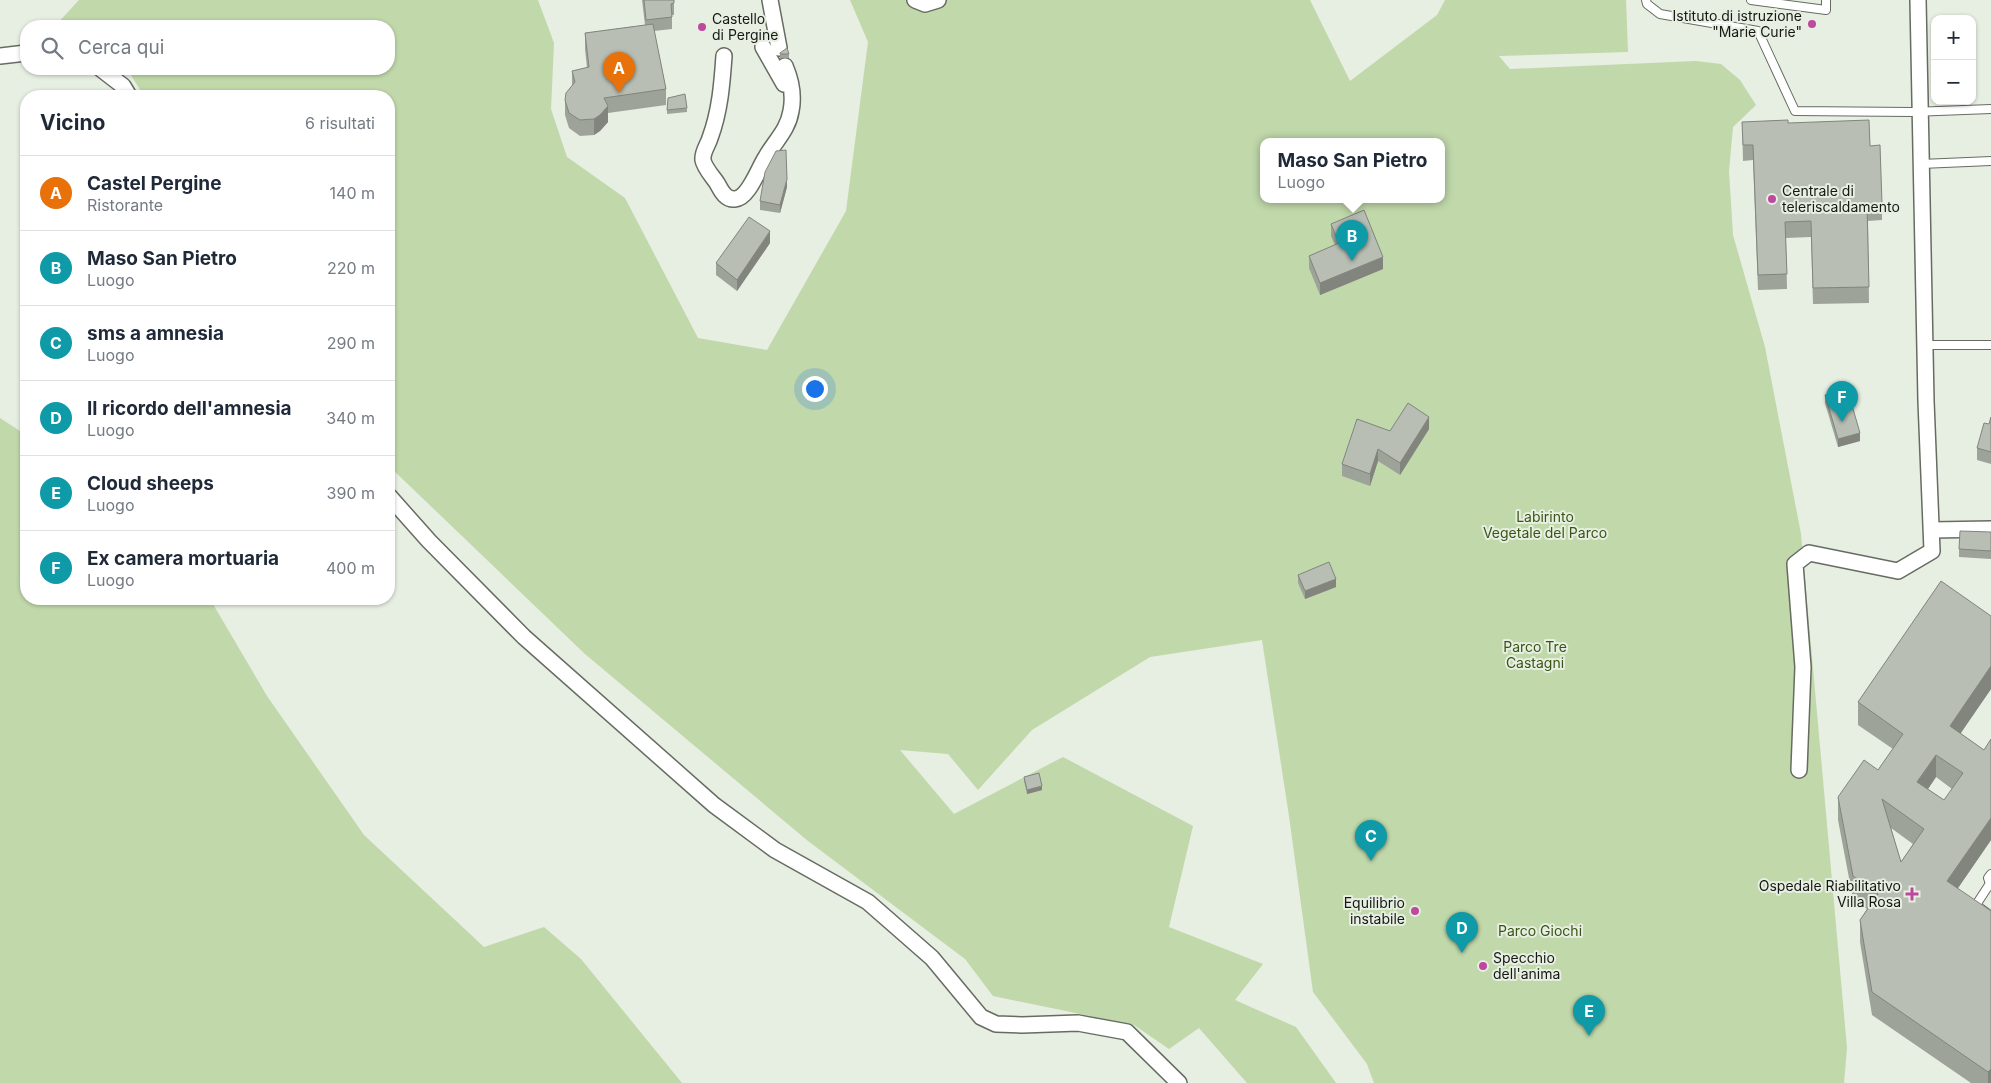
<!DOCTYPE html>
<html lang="it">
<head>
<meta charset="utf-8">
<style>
	:root { --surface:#fff; --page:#f2f2f3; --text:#1f2937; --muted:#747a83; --line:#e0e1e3; --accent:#be489e }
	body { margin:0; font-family:Inter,sans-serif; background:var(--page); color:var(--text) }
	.controls { position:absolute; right:15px; top:15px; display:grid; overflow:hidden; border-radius:10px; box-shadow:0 1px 4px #0004 }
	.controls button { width:45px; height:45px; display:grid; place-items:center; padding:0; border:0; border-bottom:1px solid var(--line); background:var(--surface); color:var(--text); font:25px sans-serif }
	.you { position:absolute; left:814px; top:388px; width:18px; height:18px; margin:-12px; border:4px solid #fff; border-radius:50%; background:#1a73e8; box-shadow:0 0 0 8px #1a73e833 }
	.badge { display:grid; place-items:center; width:32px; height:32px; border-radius:50%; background:var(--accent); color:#fff; font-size:16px; font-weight:700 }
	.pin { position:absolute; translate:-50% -41px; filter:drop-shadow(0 1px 2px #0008) }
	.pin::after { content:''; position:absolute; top:26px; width:18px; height:15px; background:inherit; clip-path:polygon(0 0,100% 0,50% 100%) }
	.popup { position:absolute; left:1260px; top:138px; width:185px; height:65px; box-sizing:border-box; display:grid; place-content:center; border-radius:10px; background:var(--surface); filter:drop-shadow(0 1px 4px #0005); font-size:16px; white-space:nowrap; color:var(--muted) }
	.popup b { font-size:19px; color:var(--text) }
	.popup::after { content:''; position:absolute; left:50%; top:100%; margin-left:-10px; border:10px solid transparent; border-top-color:var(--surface) }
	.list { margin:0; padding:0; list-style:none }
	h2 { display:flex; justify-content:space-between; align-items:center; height:65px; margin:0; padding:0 20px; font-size:21px }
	h2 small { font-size:16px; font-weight:400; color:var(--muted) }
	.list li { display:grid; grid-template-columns:32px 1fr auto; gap:15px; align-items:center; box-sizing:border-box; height:75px; padding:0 20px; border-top:1px solid var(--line) }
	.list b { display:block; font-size:19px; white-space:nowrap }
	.list p { margin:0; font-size:16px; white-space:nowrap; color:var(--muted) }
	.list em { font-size:16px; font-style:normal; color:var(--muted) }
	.icon { flex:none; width:28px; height:28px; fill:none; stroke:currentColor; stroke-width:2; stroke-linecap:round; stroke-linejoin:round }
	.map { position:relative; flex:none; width:1991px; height:1083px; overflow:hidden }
	.search { position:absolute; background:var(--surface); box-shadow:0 1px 4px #0004; left:20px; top:20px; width:375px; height:55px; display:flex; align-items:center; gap:12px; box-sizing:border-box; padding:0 18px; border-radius:20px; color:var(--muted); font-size:19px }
	.panel { position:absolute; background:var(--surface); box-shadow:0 1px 4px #0004; left:20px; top:90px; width:375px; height:515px; border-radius:20px }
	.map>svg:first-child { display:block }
	.green { fill:#c0d8aa; fill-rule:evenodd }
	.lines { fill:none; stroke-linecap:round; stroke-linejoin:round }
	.lane-casing { stroke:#666c61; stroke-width:10 }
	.street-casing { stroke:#666c61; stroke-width:18 }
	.lane { stroke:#fff; stroke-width:8 }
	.street { stroke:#fff; stroke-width:15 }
	.wall { fill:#9ea39a; fill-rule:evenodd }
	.shaded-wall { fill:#81857d }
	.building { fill:#b8beb3; stroke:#81857d; fill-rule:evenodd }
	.poi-dot { fill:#be489e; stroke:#e7eee2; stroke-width:2 }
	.labels { text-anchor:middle; stroke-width:4; stroke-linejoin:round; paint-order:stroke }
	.poi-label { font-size:14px; fill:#161814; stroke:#e7eee2; text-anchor:end }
	.park-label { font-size:14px; fill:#395513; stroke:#e7eee2 }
</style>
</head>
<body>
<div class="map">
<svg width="1991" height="1083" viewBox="0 0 1991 1083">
	<rect width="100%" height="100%" fill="#e7eee2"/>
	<g class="green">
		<path d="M 79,0 L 538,0 L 554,43 L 551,109 L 567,157 L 625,198 L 698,338 L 767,350 L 846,211 L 868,42 L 850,0 L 1310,0 L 1350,81 L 1437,15 L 1445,0 L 1626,0 L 1628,52 L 1499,56 L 1510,69 L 1696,61 L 1721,64 L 1740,80 L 1756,105 L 1733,127 L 1729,171 L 1733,235 L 1765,347 L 1801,534 L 1847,1048 L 1844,1083 L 1374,1083 L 1367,1064 L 1313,992 L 1289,816 L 1262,640 L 1150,657 L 1032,730 L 978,790 L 948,754 L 900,750 L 954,814 L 1063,757 L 1193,826 L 1169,927 L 1263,964 L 1235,1000 L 1296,1027 L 1336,1083 L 1247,1083 L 1199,1028 L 1169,1049 L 1134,1025 L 993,996 L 965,959 L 808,841 L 585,654 L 389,466 L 389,96 L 144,96 L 127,69 L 389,69 L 389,26 L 55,26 ZM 1263,142 L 1441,142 L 1441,200 L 1263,200 Z"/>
		<polygon points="0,418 26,435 26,599 210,599 267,696 364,835 484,947 544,927 581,959 682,1083 0,1083"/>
	</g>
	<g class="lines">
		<g class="lane-casing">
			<g id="lane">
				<polyline points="1646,0 1647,4 1660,14 1758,31 1795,111 1912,112 1991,109"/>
				<polyline points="1751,0 1826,10 1826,0"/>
				<polyline points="1921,164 1991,161"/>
				<polyline points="1925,345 1991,345"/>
				<polyline points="1991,874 1988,878 1991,886"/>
				<polyline points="1989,885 1976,905 1991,916"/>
			</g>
		</g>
		<g class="street-casing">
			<g id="street">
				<polyline points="770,0 779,48"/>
				<polyline points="915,0 925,4 938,0"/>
				<polyline points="763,47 784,84"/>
				<polyline points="0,56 26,53"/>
				<path d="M 724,56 C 722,84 720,111 710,138 C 708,145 702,152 703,160 C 704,167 712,176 717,183 C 721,190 725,200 735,199 C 749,198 759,167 766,157 C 775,141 788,130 791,111 C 794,96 791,80 785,66"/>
				<polyline points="101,69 123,86 129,96"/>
				<polyline points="389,496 429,541 524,637 714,805 775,850 868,902 932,958 981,1017 996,1024 1022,1025 1078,1023 1127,1032 1179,1083"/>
				<polyline points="1932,530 1991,529"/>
				<polyline points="1799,770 1803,667 1795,564 1809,553 1898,571 1932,551 1926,401 1918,0"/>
			</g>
		</g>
		<use href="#lane" class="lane"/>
		<use href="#street" class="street"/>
	</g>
	<g class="wall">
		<polygon points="642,0 674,0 674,15 672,15 672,29 654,31 666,89 666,105 608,113 608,122 600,131 594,135 580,136 569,128 565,115 565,100 572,86 572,71 587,68 585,49 585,33 645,25"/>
		<polygon points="780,53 789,54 789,58 780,58"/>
		<polygon points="687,108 687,112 667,114 667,110"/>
		<polygon points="1742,122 1788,123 1870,146 1882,204 1882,220 1868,221 1869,303 1813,304 1811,237 1786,238 1787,289 1758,290 1753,160 1743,161"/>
		<polygon points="787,187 780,213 760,210 760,201"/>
		<polygon points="1331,224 1383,269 1320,295 1309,268 1309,256 1335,245 1331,236"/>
		<polygon points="770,243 737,291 716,275 716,263"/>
		<polygon points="1825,395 1860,441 1838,447 1825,403"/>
		<polygon points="1991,417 1991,464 1977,460 1977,448 1989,424"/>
		<polygon points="1429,429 1400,475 1378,461 1370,486 1342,476 1342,464 1390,431"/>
		<polygon points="1991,532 1991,559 1959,557 1959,549"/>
		<polygon points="1298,575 1336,587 1305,599 1298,583"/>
		<path d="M 1991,616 L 1991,689 L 1960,733 L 1984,750 L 1991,739 L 1991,840 L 1958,888 L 1991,1083 L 1971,1083 L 1872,1015 L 1860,942 L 1860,920 L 1867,909 L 1853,899 L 1838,820 L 1838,797 L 1878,770 L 1893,749 L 1858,725 L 1858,702 ZM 1936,777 L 1952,789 L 1944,800 L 1928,789 ZM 1891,828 L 1913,844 L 1901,862 Z"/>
		<polygon points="1024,777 1042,790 1027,794 1024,781"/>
	</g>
	<g class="shaded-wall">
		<polygon points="608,106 608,122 600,131 594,135 594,119"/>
		<polygon points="787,179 787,187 780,213 780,205"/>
		<polygon points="770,231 770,243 737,291 737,280"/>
		<polygon points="1383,257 1383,269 1320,295 1320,283"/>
		<polygon points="1429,417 1429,429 1400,475 1400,463"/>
		<polygon points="1860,433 1860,441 1838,447 1838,439"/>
		<polygon points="1378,449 1378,461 1370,486 1370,474"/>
		<polygon points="1336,579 1336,587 1305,599 1305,591"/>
		<polygon points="1991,666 1991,689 1950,749 1950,726"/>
		<polygon points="1936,755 1936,777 1917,805 1917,782"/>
		<polygon points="1042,786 1042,790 1027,794 1027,790"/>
		<polygon points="1991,818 1991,840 1947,904 1947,881"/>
		<polygon points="1991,1069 1991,1083 1988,1083 1988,1072"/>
	</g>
	<g class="building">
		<polygon points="644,0 674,0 674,3 671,4 672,17 646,20"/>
		<polygon points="653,24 666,89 604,98 608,106 600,115 594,119 580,120 569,113 565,100 566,93 575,82 572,71 589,67 585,33"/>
		<polygon points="787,48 789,54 780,54 780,53"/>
		<polygon points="685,94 687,108 667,110 668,98"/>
		<polygon points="1788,120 1788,123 1869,120 1870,146 1880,145 1882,204 1867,205 1869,287 1813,288 1811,221 1785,222 1787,274 1758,275 1753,145 1743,145 1742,122"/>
		<polygon points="786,150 787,179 780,205 760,201 765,172 776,151"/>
		<polygon points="1364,210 1383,257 1320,283 1309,256 1339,243 1331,224"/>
		<polygon points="749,217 770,231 737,280 716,263"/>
		<polygon points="1847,388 1860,433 1838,439 1825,395"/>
		<polygon points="1408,403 1429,417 1400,463 1378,449 1370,474 1342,464 1357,419 1390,431"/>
		<polygon points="1991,417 1991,452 1977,448 1984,423 1989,424"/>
		<polygon points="1960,531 1991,532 1991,551 1959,549"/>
		<polygon points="1329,562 1336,579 1305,591 1298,575"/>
		<path d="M 1941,581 L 1991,616 L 1991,666 L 1950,726 L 1984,750 L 1991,739 L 1991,818 L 1947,881 L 1991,911 L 1991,1069 L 1988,1072 L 1872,992 L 1860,920 L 1878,894 L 1853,876 L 1838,797 L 1864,760 L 1878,770 L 1903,734 L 1858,702 ZM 1936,755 L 1963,773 L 1944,800 L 1917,782 ZM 1882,799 L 1924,829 L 1901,862 Z"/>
		<polygon points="1039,773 1042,786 1027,790 1024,777"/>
	</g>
	<g class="poi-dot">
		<circle cx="1812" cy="24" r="5"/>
		<circle cx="702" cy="27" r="5"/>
		<circle cx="1772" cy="199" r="5"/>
		<path d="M1909.5 886.5h5v5h5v5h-5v5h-5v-5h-5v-5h5z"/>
		<circle cx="1415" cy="911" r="5"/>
		<circle cx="1483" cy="966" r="5"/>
	</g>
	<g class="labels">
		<g class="poi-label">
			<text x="1802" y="21">Istituto di istruzione<tspan x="1802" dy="16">"Marie Curie"</tspan></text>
			<text x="712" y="24" text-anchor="start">Castello<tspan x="712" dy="16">di Pergine</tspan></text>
			<text x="1782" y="196" text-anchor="start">Centrale di<tspan x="1782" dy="16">teleriscaldamento</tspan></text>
			<text x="1901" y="891">Ospedale Riabilitativo<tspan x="1901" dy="16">Villa Rosa</tspan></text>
			<text x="1405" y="908">Equilibrio<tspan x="1405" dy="16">instabile</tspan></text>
			<text x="1493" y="963" text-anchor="start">Specchio<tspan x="1493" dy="16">dell'anima</tspan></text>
		</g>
		<g class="park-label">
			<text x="1545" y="522">Labirinto<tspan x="1545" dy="16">Vegetale del Parco</tspan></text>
			<text x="1535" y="652">Parco Tre<tspan x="1535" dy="16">Castagni</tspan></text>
			<text x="1540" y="936">Parco Giochi</text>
		</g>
	</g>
</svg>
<div class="controls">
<button>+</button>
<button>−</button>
</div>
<div class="you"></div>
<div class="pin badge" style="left:619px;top:93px;background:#e8710a">A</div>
<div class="pin badge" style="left:1352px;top:261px;background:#0f9aa8">B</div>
<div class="popup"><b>Maso San Pietro</b>Luogo</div>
<div class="pin badge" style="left:1371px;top:861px;background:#0f9aa8">C</div>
<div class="pin badge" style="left:1462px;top:953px;background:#0f9aa8">D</div>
<div class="pin badge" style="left:1589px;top:1036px;background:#0f9aa8">E</div>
<div class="pin badge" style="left:1842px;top:422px;background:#0f9aa8">F</div>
<div class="search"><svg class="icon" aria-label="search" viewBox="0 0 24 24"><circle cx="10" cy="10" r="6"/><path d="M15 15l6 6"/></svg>Cerca qui</div>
<section class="panel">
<h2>Vicino<small>6 risultati</small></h2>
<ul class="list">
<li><span class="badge" style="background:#e8710a">A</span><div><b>Castel Pergine</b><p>Ristorante</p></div><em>140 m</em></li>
<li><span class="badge" style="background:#0f9aa8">B</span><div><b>Maso San Pietro</b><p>Luogo</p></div><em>220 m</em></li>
<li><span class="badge" style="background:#0f9aa8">C</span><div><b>sms a amnesia</b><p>Luogo</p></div><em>290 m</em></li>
<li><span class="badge" style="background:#0f9aa8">D</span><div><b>Il ricordo dell'amnesia</b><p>Luogo</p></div><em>340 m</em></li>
<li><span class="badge" style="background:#0f9aa8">E</span><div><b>Cloud sheeps</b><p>Luogo</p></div><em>390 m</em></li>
<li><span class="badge" style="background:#0f9aa8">F</span><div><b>Ex camera mortuaria</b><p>Luogo</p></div><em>400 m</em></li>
</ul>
</section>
</div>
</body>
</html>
